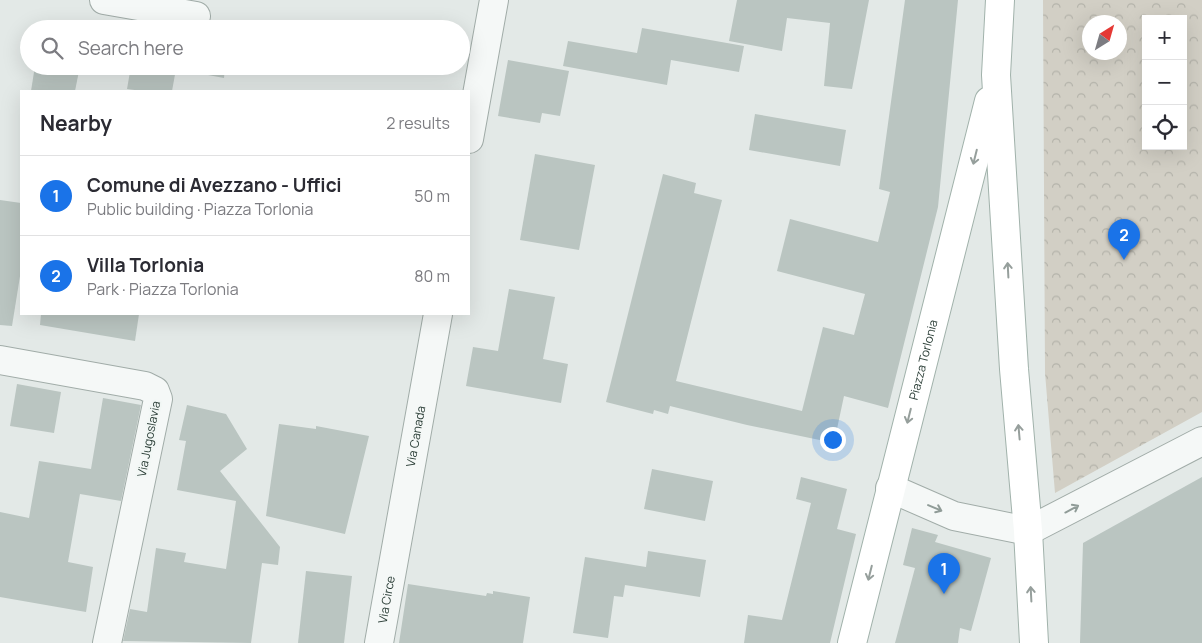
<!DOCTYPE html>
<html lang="en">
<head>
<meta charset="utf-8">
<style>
	:root { --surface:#fff; --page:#f2f2f3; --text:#2b2b33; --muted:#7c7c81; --line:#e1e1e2; --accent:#1a73e8 }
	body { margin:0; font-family:Manrope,sans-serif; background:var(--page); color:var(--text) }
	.controls { position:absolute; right:15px; top:15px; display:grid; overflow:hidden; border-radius:0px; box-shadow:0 5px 20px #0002 }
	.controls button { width:45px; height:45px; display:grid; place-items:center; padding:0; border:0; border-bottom:1px solid var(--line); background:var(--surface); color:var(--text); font:25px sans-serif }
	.compass { position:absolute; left:1082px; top:15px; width:45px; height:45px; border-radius:50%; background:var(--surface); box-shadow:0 5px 20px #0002; rotate:37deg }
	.you { position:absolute; left:832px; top:439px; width:18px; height:18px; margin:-12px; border:4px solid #fff; border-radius:50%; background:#1a73e8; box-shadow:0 0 0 8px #1a73e833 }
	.badge { display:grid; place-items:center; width:32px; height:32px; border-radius:50%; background:var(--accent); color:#fff; font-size:16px; font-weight:700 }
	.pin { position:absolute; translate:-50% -41px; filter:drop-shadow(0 1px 2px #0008) }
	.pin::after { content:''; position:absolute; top:26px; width:18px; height:15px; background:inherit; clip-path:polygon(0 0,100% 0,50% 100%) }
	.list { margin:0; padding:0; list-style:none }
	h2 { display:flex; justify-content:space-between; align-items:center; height:65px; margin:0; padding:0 20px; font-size:21px }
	h2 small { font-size:16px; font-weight:400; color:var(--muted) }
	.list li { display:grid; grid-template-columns:32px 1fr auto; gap:15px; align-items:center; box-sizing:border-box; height:80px; padding:0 20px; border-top:1px solid var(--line) }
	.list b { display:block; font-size:19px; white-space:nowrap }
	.list p { margin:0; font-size:16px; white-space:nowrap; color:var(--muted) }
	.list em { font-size:16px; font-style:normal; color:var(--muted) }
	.icon { flex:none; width:28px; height:28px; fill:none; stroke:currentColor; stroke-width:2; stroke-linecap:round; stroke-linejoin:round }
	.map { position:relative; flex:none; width:1202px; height:643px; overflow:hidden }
	.search { position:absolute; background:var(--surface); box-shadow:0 5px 20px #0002; left:20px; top:20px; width:450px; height:55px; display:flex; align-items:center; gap:12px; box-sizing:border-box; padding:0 18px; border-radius:28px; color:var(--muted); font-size:19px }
	.panel { position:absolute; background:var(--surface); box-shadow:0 5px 20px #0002; left:20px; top:90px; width:450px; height:225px; border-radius:0px }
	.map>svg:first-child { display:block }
	.forest { fill:url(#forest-crowns); fill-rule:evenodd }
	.building { fill:#bac5c1 }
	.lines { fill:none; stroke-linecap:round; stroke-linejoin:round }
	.minor-casing { stroke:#a1aca8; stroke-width:30 }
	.major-casing { stroke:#a1b2ab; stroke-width:30 }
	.minor { stroke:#f5f8f7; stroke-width:28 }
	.major { stroke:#fff; stroke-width:28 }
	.oneway { stroke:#969f9c }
	.oneway2 { stroke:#909c98 }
	.labels { text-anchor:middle; stroke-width:4.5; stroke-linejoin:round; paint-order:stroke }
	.street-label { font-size:12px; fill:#2c3f38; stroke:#f2f7f5 }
</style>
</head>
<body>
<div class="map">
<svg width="1202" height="643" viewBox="0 0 1202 643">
	<defs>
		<pattern id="forest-crowns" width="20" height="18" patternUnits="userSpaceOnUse" patternTransform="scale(1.25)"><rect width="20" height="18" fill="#d2cfc5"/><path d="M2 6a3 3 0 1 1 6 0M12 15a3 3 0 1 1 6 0" fill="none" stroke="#b4b3aa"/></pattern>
	</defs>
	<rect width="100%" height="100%" fill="#e3e9e7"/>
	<path class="forest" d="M 1043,0 L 1202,0 L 1202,412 L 1055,493 L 1045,373 ZM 1146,19 L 1183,19 L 1183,146 L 1146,146 ZM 1090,22 L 1120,22 L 1120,52 L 1090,52 Z"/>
	<g class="building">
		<polygon points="737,0 869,0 852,89 824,86 830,23 787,18 782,51 729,41"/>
		<polygon points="905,0 958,0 938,207 888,408 844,396 834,443 747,425 670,406 668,414 654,410 653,414 606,402 663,174 696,183 694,193 722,200 676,381 802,411 823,327 854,335 865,294 777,271 790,219 878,242 890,192 879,189"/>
		<polygon points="642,28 744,46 739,72 671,60 667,85 563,66 568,41 637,53"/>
		<polygon points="508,60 569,71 560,116 542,113 540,123 498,116"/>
		<polygon points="35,66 80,66 75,91 31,91"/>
		<polygon points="131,66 225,66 224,78 176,69 172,91 142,91 127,89"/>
		<polygon points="755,114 846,130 840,166 749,150"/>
		<polygon points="535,154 595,165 579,250 520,240"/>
		<polygon points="0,200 21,203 21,270 12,326 0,325"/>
		<polygon points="509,289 555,297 543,359 568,364 561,403 466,386 473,347 498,351"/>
		<polygon points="41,314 139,314 135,341 40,325"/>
		<polygon points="17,384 61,392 54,433 10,426"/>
		<polygon points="103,398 141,405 121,501 80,494 68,562 93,567 86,612 0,597 0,512 29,518 39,461 91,469"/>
		<polygon points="187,405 226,414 247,449 220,471 280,547 278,565 262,563 251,643 123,641 130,609 147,612 156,548 186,553 184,562 226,569 236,501 177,490 186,441 179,440"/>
		<polygon points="279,424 316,429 316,426 369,436 345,534 266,516"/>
		<polygon points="652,469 713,481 705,521 644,509"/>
		<polygon points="801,477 847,489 837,529 856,534 830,643 744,643 748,615 782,620 811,503 796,499"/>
		<polygon points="1202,477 1202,643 1080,643 1083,543"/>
		<polygon points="912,528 938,535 935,542 991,558 971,631 960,628 958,643 895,643 915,568 903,565"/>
		<polygon points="648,551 706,560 700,597 625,585 623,597 614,596 608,638 573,633 585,557 646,567"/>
		<polygon points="306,571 352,576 344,643 298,643"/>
		<polygon points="408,584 486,596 487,593 493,594 493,591 530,597 523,643 399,643"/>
	</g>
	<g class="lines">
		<g class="minor-casing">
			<g id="minor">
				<polyline points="104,0 196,16"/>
				<polyline points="469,139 494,0"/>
				<polyline points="0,360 145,386 155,391 158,399 107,643"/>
				<polyline points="890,488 954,516 1028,531 1202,441"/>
				<path id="s1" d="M 379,643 L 438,314"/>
			</g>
		</g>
		<g class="major-casing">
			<g id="major">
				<polyline points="1000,0 996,75 1014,369 1028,531 1034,643"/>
				<path id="s2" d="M 852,643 L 989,101"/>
			</g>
		</g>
		<use href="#minor" class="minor"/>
		<use href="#major" class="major"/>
	</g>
	<defs><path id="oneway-shaft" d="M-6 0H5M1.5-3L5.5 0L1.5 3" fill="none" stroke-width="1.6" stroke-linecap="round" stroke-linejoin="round" transform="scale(1.25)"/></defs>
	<g class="oneway">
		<use href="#oneway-shaft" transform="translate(975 157) rotate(104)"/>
		<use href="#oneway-shaft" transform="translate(1008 270) rotate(-93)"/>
		<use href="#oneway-shaft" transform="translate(909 416) rotate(104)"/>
		<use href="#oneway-shaft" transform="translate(1019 432) rotate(-95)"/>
		<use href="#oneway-shaft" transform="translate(870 573) rotate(104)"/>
		<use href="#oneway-shaft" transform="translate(1031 594) rotate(-93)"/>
	</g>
	<g class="oneway2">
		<use href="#oneway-shaft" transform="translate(935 508) rotate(23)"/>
		<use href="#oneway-shaft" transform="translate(1072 509) rotate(-28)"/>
	</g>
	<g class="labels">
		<g class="street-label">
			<text dy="4" stroke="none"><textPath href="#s2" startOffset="292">Piazza Torlonia</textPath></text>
			<text dy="4" stroke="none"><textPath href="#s1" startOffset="210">Via Canada</textPath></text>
			<text transform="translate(149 439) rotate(-79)" y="4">Via Jugoslavia</text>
			<text dy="4" stroke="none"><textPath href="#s1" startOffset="44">Via Circe</textPath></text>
		</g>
	</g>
</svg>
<div class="controls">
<button>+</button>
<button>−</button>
<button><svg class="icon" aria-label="locate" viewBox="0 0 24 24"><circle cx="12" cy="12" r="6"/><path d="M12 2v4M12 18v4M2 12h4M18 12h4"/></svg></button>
</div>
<svg class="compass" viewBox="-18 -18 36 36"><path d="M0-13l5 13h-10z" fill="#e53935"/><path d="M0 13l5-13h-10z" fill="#7c7c81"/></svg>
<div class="you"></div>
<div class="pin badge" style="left:944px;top:594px">1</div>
<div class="pin badge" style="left:1124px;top:260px">2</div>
<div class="search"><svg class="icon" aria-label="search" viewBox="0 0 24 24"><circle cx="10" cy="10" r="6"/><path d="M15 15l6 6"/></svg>Search here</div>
<section class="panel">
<h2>Nearby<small>2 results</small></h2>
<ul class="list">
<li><span class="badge">1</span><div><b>Comune di Avezzano - Uffici</b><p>Public building · Piazza Torlonia</p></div><em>50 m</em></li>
<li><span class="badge">2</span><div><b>Villa Torlonia</b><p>Park · Piazza Torlonia</p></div><em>80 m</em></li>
</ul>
</section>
</div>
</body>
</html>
